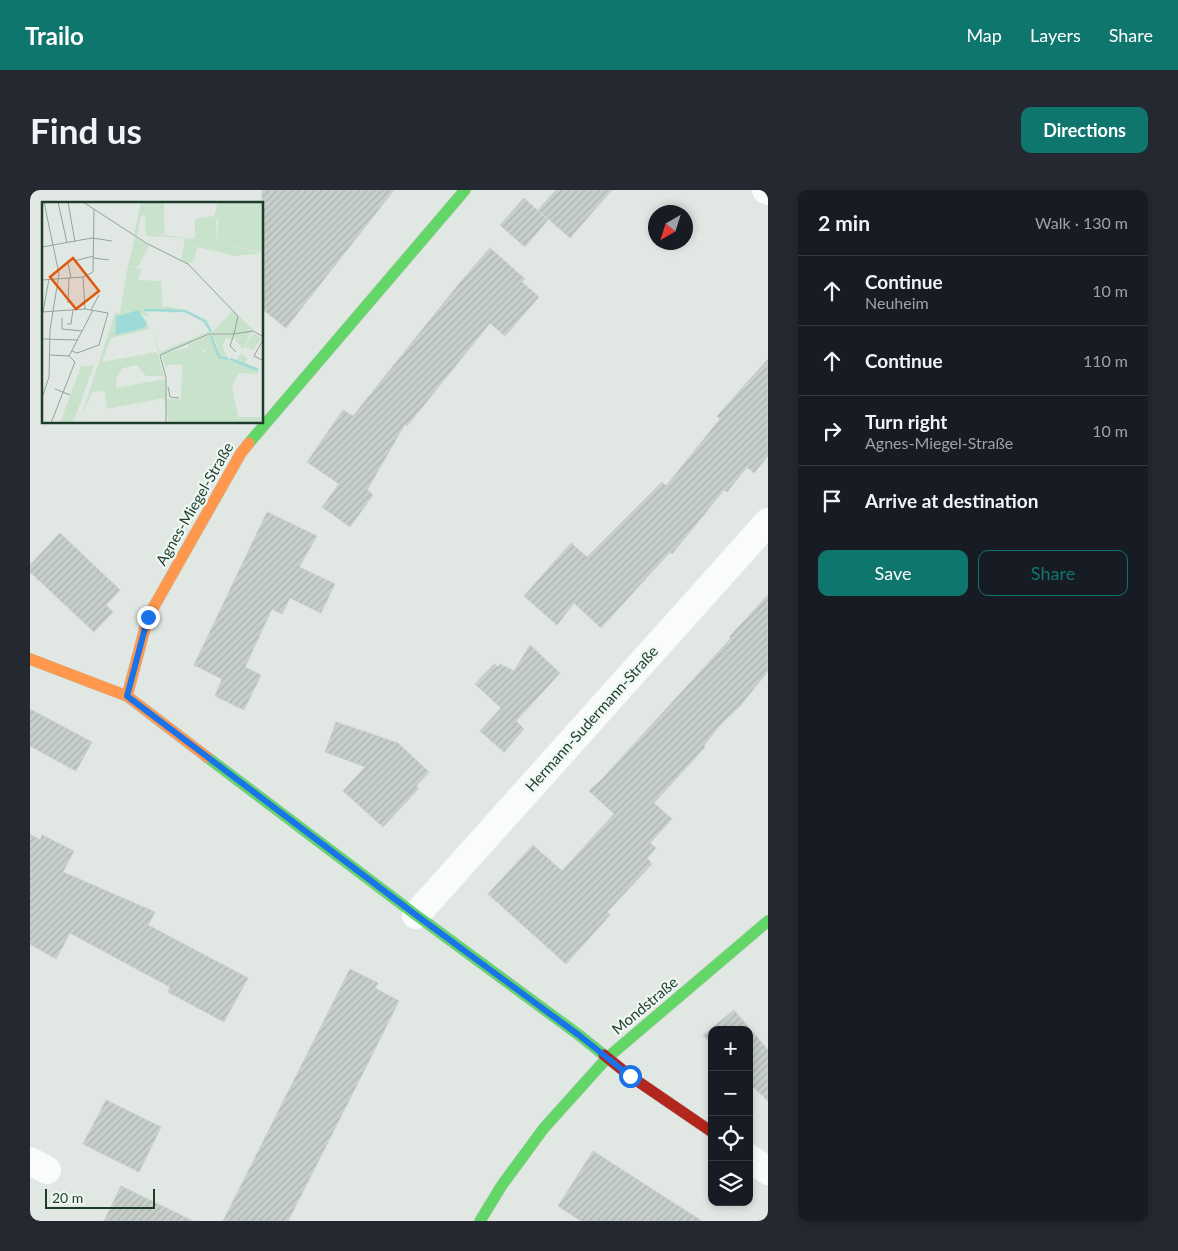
<!DOCTYPE html>
<html lang="en">
<head>
<meta charset="utf-8">
<style>
	:root { --surface:#171b24; --page:#242831; --text:#f1f3f6; --muted:#9ea1a6; --line:#363941; --accent:#0f766e }
	body { margin:0; font-family:Lato,sans-serif; background:var(--page); color:var(--text) }
	.controls { position:absolute; right:15px; bottom:15px; display:grid; overflow:hidden; border-radius:10px; box-shadow:0 2px 8px #0003 }
	.controls button { width:45px; height:45px; display:grid; place-items:center; padding:0; border:0; border-bottom:1px solid var(--line); background:var(--surface); color:var(--text); font:25px sans-serif }
	.compass { position:absolute; left:618px; top:15px; width:45px; height:45px; border-radius:50%; background:var(--surface); box-shadow:0 2px 8px #0003; rotate:219deg }
	.scale { position:absolute; left:15px; bottom:12px; width:110px; box-sizing:border-box; padding-left:5px; border:2px solid #1e3c2e; border-top:0; font-size:14px; line-height:18px; white-space:nowrap; color:#1e3c2e; -webkit-text-stroke:4px #eef7f1; paint-order:stroke }
	.stop { position:absolute; width:15px; height:15px; margin:-11px; border:4px solid #1a73e8; border-radius:50%; background:#fff }
	.stop.end { background:#1a73e8; border-color:#fff; box-shadow:0 1px 5px #0008 }
	.list { margin:0; padding:0; list-style:none }
	h2 { display:flex; justify-content:space-between; align-items:center; height:65px; margin:0; padding:0 20px; font-size:21px }
	h2 small { font-size:16px; font-weight:400; color:var(--muted) }
	.list li { display:grid; grid-template-columns:32px 1fr auto; gap:15px; align-items:center; box-sizing:border-box; height:70px; padding:0 20px; border-top:1px solid var(--line) }
	.list b { display:block; font-size:19px; white-space:nowrap }
	.list p { margin:0; font-size:16px; white-space:nowrap; color:var(--muted) }
	.list em { font-size:16px; font-style:normal; color:var(--muted) }
	.actions { display:flex; gap:10px; padding:15px 20px }
	.actions a { flex:1; padding:11px 0; border:1px solid var(--accent); border-radius:10px; text-align:center; font-size:18px; color:var(--accent) }
	.actions .main { background:var(--accent); color:#fff }
	.icon { flex:none; width:28px; height:28px; fill:none; stroke:currentColor; stroke-width:2; stroke-linecap:round; stroke-linejoin:round }
	.map { position:relative; flex:none; width:738px; height:1031px; overflow:hidden; border-radius:10px }
	header { display:flex; align-items:center; gap:30px; box-sizing:border-box; height:70px; padding:0 25px; background:var(--accent); color:#fff }
	header strong { font-size:24px }
	nav { display:flex; gap:28px; margin-inline-start:auto; font-size:18px }
	.intro { display:flex; align-items:center; justify-content:space-between; box-sizing:border-box; height:120px; padding:0 30px }
	h1 { margin:0; font-size:35px }
	.button { padding:12px 22px; border-radius:10px; background:var(--accent); color:#fff; font-size:18px; font-weight:700 }
	main { display:flex; gap:30px; padding:0 30px }
	aside { flex:1; background:var(--surface); border-radius:10px; box-shadow:0 2px 8px #0003 }
	.map>svg:first-child { display:block }
	.building { fill:url(#building-hatch); stroke:#cad1cd }
	.lines { fill:none; stroke-linecap:round; stroke-linejoin:round }
	.fast-casing { stroke:#bdc7c2; stroke-width:12 }
	.slow-casing { stroke:#bdc7c2; stroke-width:12 }
	.jam-casing { stroke:#bdc7c2; stroke-width:12 }
	.street { stroke:#fafcfb; stroke-width:28 }
	.fast { stroke:#63d668; stroke-width:11 }
	.slow { stroke:#ff974d; stroke-width:11 }
	.jam { stroke:#b3261e; stroke-width:11 }
	.route { stroke:#1a73e8; stroke-width:6 }
	.labels { text-anchor:middle; stroke-width:4.5; stroke-linejoin:round; paint-order:stroke }
	.street-label { font-size:15px; fill:#1e3c2e; stroke:#eef7f1 }
	.inset-river { fill:none; stroke:#9edbd8; stroke-width:2.5 }
	.inset-road { fill:none; stroke:#93a39b; stroke-width:1 }
	.view { fill:#de580e; fill-opacity:0.15; stroke:#de580e; stroke-width:2.5 }
	.inset-edge { fill:none; stroke:#1e3c2e; stroke-width:2.5 }
</style>
</head>
<body>
<header>
<strong>Trailo</strong>
<nav><a>Map</a><a>Layers</a><a>Share</a></nav>
</header>
<div class="intro"><h1>Find us</h1><a class="button">Directions</a></div>
<main>
<div class="map">
<svg width="738" height="1031" viewBox="0 0 738 1031">
	<defs>
		<pattern id="building-hatch" width="6" height="6" patternUnits="userSpaceOnUse" patternTransform="scale(1.25)"><rect width="6" height="6" fill="#c8cfcb"/><path d="M-1 1l2-2M0 6l6-6M5 7l2-2" fill="none" stroke="#abb3af"/></pattern>
	</defs>
	<rect width="100%" height="100%" fill="#e1e8e4"/>
	<g class="building">
		<polygon points="232,0 364,0 256,138 232,119"/>
		<polygon points="526,0 582,0 540,48 508,20"/>
		<polygon points="494,8 518,30 495,57 470,35"/>
		<polygon points="460,58 495,89 492,92 509,107 475,146 460,133 377,236 375,234 337,300 343,305 320,337 292,317 309,294 277,272 313,220 323,226 432,90"/>
		<polygon points="738,169 738,266 724,283 717,277 697,302 694,300 642,364 640,362 571,438 544,413 527,435 494,406 541,353 557,367 632,292 636,296 690,229 687,226"/>
		<polygon points="237,322 287,346 269,377 305,394 291,423 260,408 252,424 242,419 215,477 231,485 214,520 185,506 192,489 164,475"/>
		<polygon points="30,343 90,400 76,415 83,422 64,442 0,382 0,375"/>
		<polygon points="738,405 738,481 711,515 691,534 674,555 675,557 624,613 642,629 620,653 626,658 617,668 622,674 577,722 580,725 536,774 458,704 503,655 532,681 584,624 559,601 572,589 701,448 699,447"/>
		<polygon points="500,455 530,483 486,531 494,539 474,562 450,541 471,518 445,494 464,474 468,477 470,474 484,481"/>
		<polygon points="0,519 62,552 46,581 0,556"/>
		<polygon points="306,532 368,553 399,582 386,596 389,598 353,637 313,601 335,577 295,562"/>
		<polygon points="0,644 10,650 12,645 44,661 33,682 125,722 118,735 218,788 194,832 138,802 140,797 40,743 26,769 0,754"/>
		<polygon points="320,779 348,793 345,798 369,811 334,881 258,1031 193,1031"/>
		<polygon points="704,820 738,860 738,911 719,893 719,840 682,840 682,856 673,845"/>
		<polygon points="76,910 131,937 109,982 53,954"/>
		<polygon points="563,961 619,997 672,1031 551,1031 528,1016"/>
		<polygon points="91,996 163,1031 74,1031"/>
	</g>
	<g class="lines">
		<g class="fast-casing">
			<g id="fast">
				<polyline points="219,253 435,0"/>
				<polyline points="177,567 386,725 549,845 574,865"/>
				<polyline points="450,1031 472,995 514,938 577,868 738,731"/>
			</g>
		</g>
		<g class="slow-casing">
			<g id="slow">
				<polyline points="0,469 97,506 177,567"/>
				<polyline points="97,506 118,427 211,263 219,253"/>
			</g>
		</g>
		<g class="jam-casing">
			<polyline id="jam" points="574,865 600,886 682,942"/>
		</g>
		<g class="street">
			<polyline points="736,0 738,1"/>
			<polyline points="386,725 738,332"/>
			<polyline points="719,968 738,981"/>
			<polyline points="0,971 17,980"/>
		</g>
		<use href="#fast" class="fast"/>
		<use href="#slow" class="slow"/>
		<use href="#jam" class="jam"/>
	</g>
	<g class="lines">
		<polyline class="route" points="118,427 97,506 386,725 550,846 600,886"/>
	</g>
	<g class="labels">
		<g class="street-label">
			<text transform="translate(165 314) rotate(-60)" y="5">Agnes-Miegel-Straße</text>
			<text transform="translate(562 529) rotate(-48)" y="5">Hermann-Sudermann-Straße</text>
			<text transform="translate(615 816) rotate(-40)" y="5">Mondstraße</text>
		</g>
	</g>
	<g transform="translate(12 12)">
		<rect width="221" height="221" fill="#e1e8e4"/>
		<path d="M 213,3 L 221,16 L 221,50 L 176,42 L 176,14 L 193,15 ZM 122,12 L 123,32 L 108,31 L 110,13 ZM 93,35 L 107,44 L 96,65 L 86,64 ZM 142,42 L 155,45 L 152,59 L 146,62 L 139,58 ZM 123,104 L 143,108 L 163,119 L 171,130 L 142,144 L 117,152 L 111,132 L 118,150 L 168,129 L 160,119 L 141,109 L 130,111 L 121,109 ZM 73,111 L 77,111 L 77,116 L 72,130 L 104,121 L 99,111 L 108,127 L 69,136 L 60,160 L 115,150 L 122,174 L 104,174 L 95,163 L 81,166 L 74,177 L 74,186 L 123,177 L 125,211 L 139,197 L 140,163 L 163,162 L 126,163 L 124,166 L 119,152 L 152,144 L 173,156 L 176,144 L 169,132 L 189,133 L 191,138 L 185,136 L 180,144 L 186,157 L 194,159 L 199,151 L 205,156 L 204,161 L 216,166 L 215,172 L 197,171 L 190,184 L 196,215 L 194,221 L 127,221 L 122,196 L 65,207 L 63,189 L 50,190 L 37,221 ZM 211,131 L 220,136 L 211,148 L 203,145 Z" fill="#c9e2cc"/>
		<path d="M 99,0 L 122,0 L 122,12 L 110,14 L 108,31 L 153,37 L 153,17 L 172,14 L 176,0 L 221,0 L 221,14 L 213,3 L 193,15 L 176,14 L 174,21 L 176,42 L 221,51 L 194,54 L 142,42 L 143,36 L 104,34 L 103,13 L 99,14 L 95,35 L 92,33 ZM 86,64 L 100,67 L 96,78 L 119,79 L 121,109 L 105,108 L 106,115 L 96,111 L 77,116 ZM 191,109 L 211,127 L 201,148 L 189,132 L 169,131 ZM 169,132 L 178,152 L 172,161 L 163,148 L 144,144 ZM 196,215 L 221,215 L 221,221 L 194,221 Z" fill="#c9e2cc"/>
		<path d="M 52,163 L 31,221 L 18,221 L 39,164 ZM 125,197 L 137,197 L 136,211 L 125,211 Z" fill="#c9e2cc"/>
		<path d="M 97,110 L 105,121 L 102,126 L 73,133 L 74,117 Z" fill="#9edbd8"/>
		<path class="inset-river" d="M 102,108 L 143,109 L 163,119 L 169,130M 74,116 L 98,109M 169,134 L 177,155 L 186,157M 188,157 L 216,168"/>
		<path class="inset-road" d="M 16,0 L 25,41M 26,0 L 33,40M 41,0 L 104,41 L 146,62 L 196,114 L 192,132 L 167,132 L 118,153 L 124,176 L 124,221M 0,45 L 50,36 L 70,39M 52,56 L 67,58M 32,59 L 52,54M 26,61 L 29,76M 41,75 L 43,107M 0,78 L 41,75 L 51,70 L 52,7M 26,101 L 27,76M 49,108 L 57,93M 0,110 L 43,107 L 66,111 L 57,143 L 35,151 L 30,149M 1,110 L 7,77M 20,116 L 20,127 L 40,129M 25,122 L 29,122 L 31,107M 222,136 L 212,154 L 222,159M 0,137 L 36,138M 194,150 L 188,144 L 192,132 L 211,129 L 222,135M 8,153 L 27,154M 126,185 L 128,195 L 137,196M 13,187 L 28,193M 0,196 L 7,175 L 8,128 L 17,72 L 2,0M 9,221 L 33,160 L 27,154 L 51,108"/>
		<path class="view" d="M 31,56 L 57,89 L 34,107 L 8,75 Z"/>
		<rect width="221" height="221" class="inset-edge"/>
	</g>
</svg>
<div class="controls">
<button>+</button>
<button>−</button>
<button><svg class="icon" aria-label="locate" viewBox="0 0 24 24"><circle cx="12" cy="12" r="6"/><path d="M12 2v4M12 18v4M2 12h4M18 12h4"/></svg></button>
<button><svg class="icon" aria-label="layers" viewBox="0 0 24 24"><path d="M12 4l9 5-9 5-9-5zM3 14l9 5 9-5"/></svg></button>
</div>
<svg class="compass" viewBox="-18 -18 36 36"><path d="M0-13l5 13h-10z" fill="#e53935"/><path d="M0 13l5-13h-10z" fill="#9ea1a6"/></svg>
<div class="scale">20 m</div>
<div class="stop" style="left:600px;top:886px"></div>
<div class="stop end" style="left:118px;top:427px"></div>
</div>
<aside>
<h2>2 min<small>Walk · 130 m</small></h2>
<ul class="list">
<li><svg class="icon" aria-label="ahead" viewBox="0 0 24 24"><path d="M12 20V5M6 11l6-6 6 6"/></svg><div><b>Continue</b><p>Neuheim</p></div><em>10 m</em></li>
<li><svg class="icon" aria-label="ahead" viewBox="0 0 24 24"><path d="M12 20V5M6 11l6-6 6 6"/></svg><div><b>Continue</b></div><em>110 m</em></li>
<li><svg class="icon" aria-label="right" viewBox="0 0 24 24"><path d="M7 20v-9h11M14 6l5 5-5 5"/></svg><div><b>Turn right</b><p>Agnes-Miegel-Straße</p></div><em>10 m</em></li>
<li><svg class="icon" aria-label="arrive" viewBox="0 0 24 24"><path d="M6 21V4h12l-3 4 3 4H6"/></svg><div><b>Arrive at destination</b></div></li>
</ul>
<div class="actions"><a class="main">Save</a><a>Share</a></div>
</aside>
</main>
</body>
</html>
